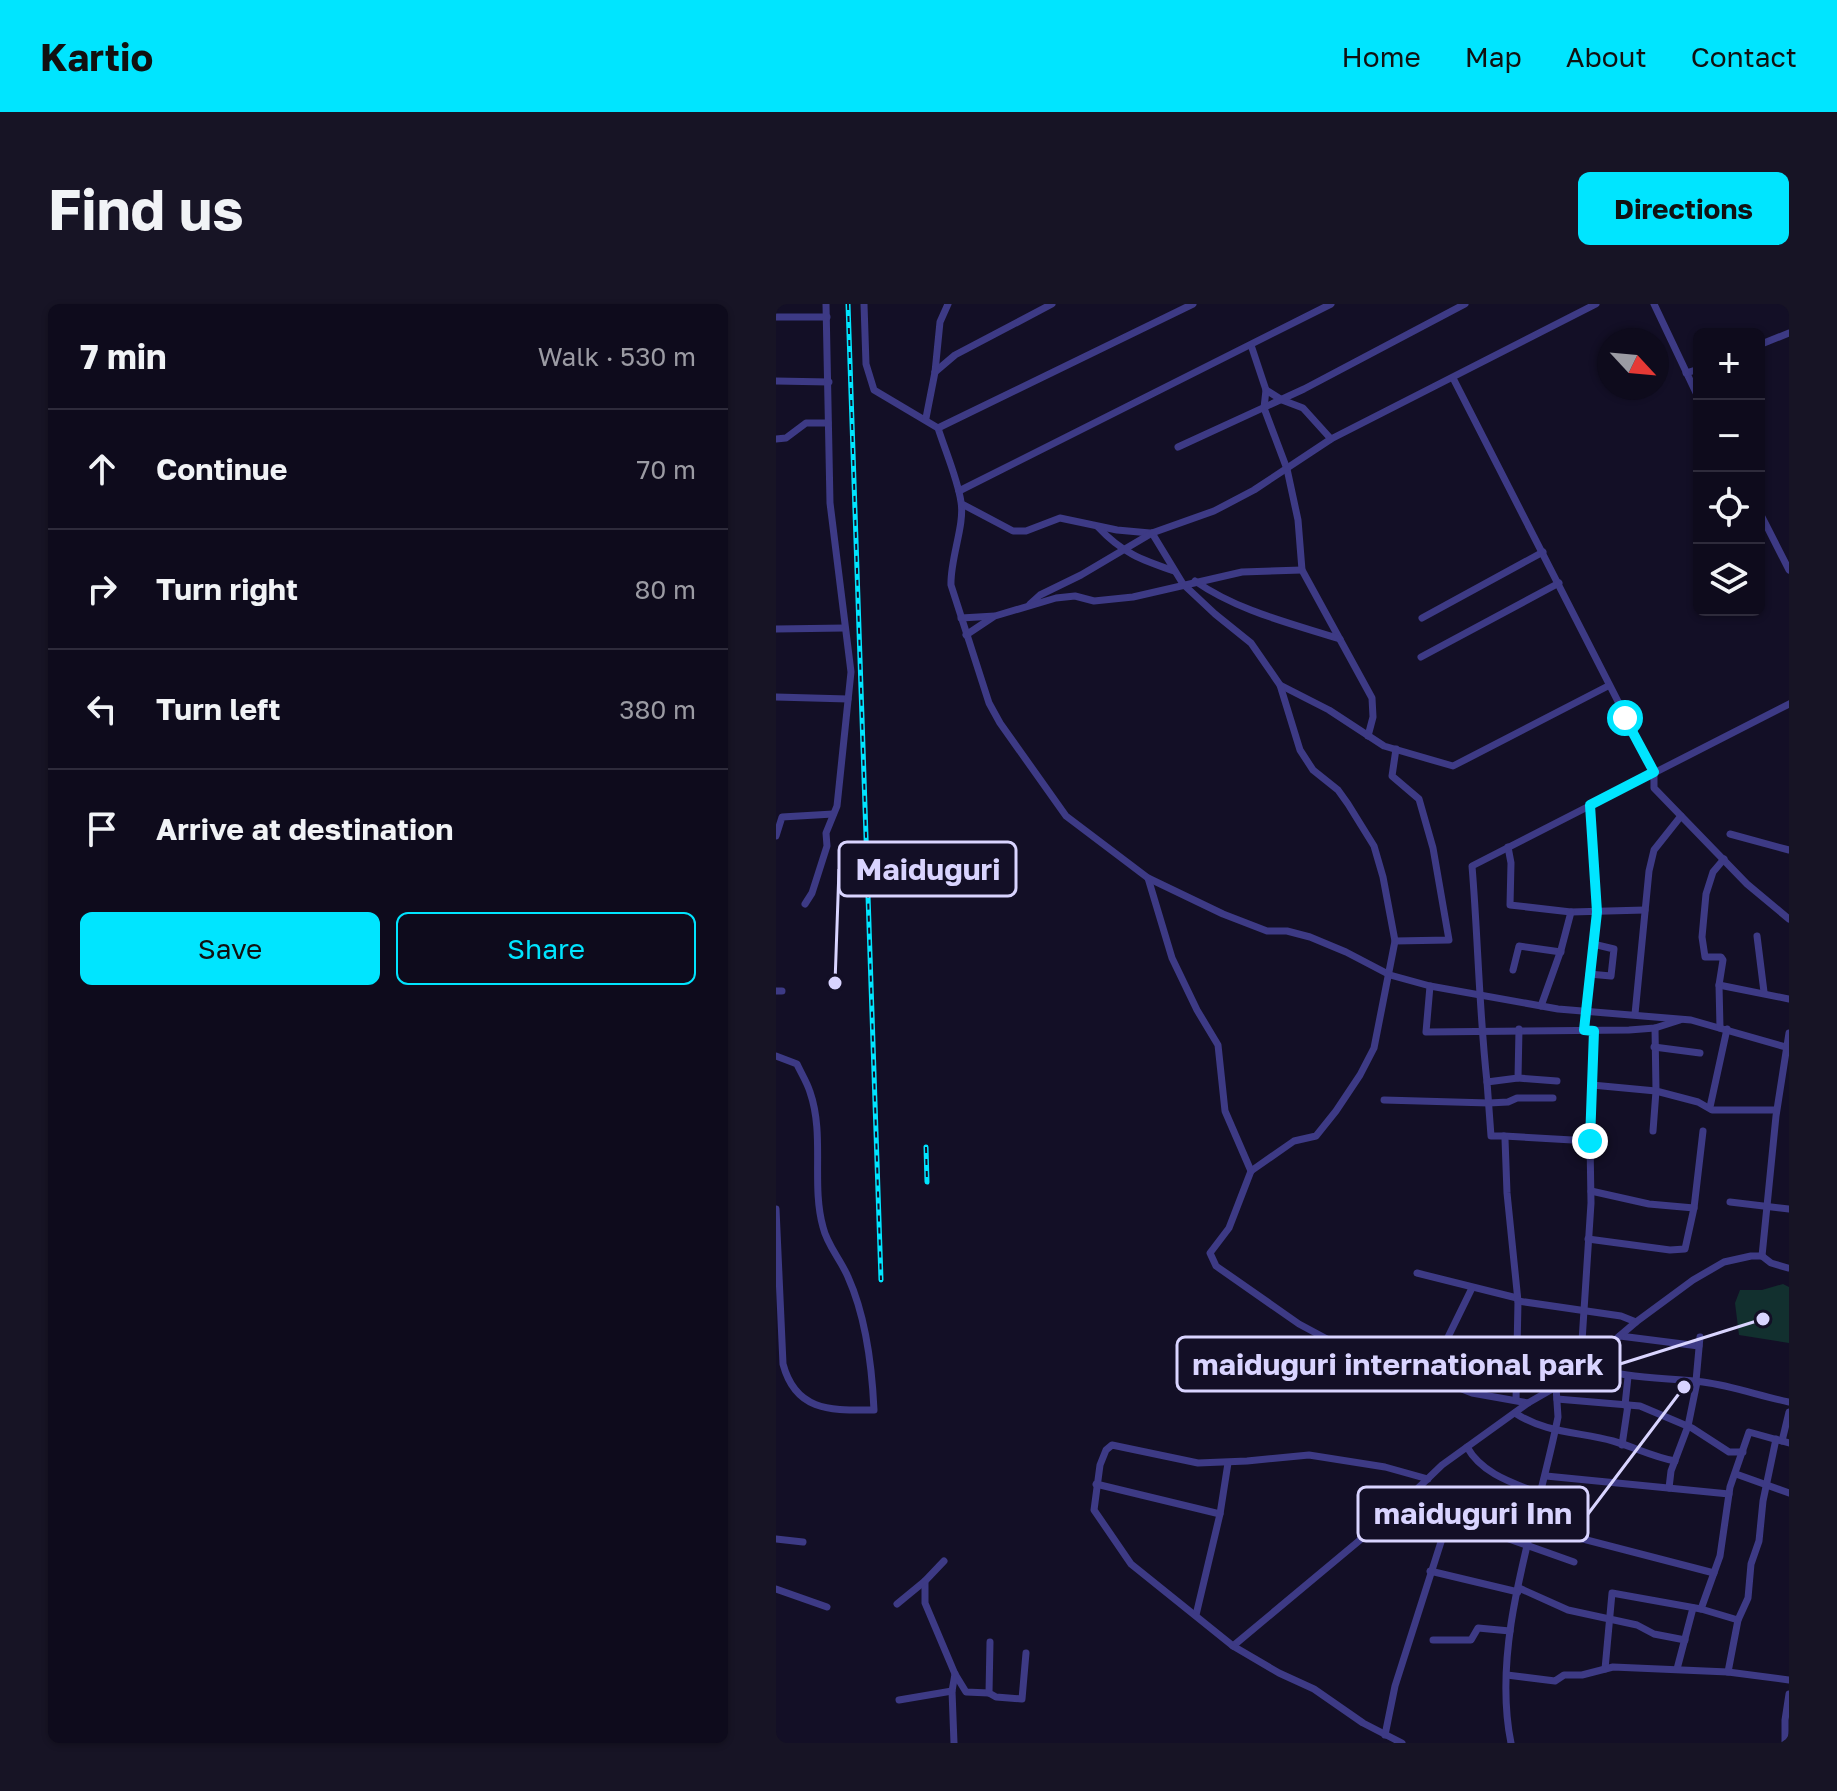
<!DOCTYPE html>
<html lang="en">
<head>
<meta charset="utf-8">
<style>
	:root { --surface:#0e0b1c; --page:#171425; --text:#f1f3f6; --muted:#9b9ba3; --line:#2e2b3b; --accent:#00e5ff }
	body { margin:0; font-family:"Golos Text",sans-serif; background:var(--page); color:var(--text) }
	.controls { position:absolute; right:24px; top:24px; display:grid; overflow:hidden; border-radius:12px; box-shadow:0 2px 6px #0004 }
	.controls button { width:72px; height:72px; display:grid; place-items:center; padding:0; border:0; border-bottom:2px solid var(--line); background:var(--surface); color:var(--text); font:40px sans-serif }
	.compass { position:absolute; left:821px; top:24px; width:72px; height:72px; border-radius:50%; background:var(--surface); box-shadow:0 2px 6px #0004; rotate:116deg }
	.stop { position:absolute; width:24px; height:24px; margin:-18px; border:6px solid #00e5ff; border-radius:50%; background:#fff }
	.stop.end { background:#00e5ff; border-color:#fff; box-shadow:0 2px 8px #0008 }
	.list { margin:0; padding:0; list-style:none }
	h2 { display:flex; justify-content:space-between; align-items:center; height:104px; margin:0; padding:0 32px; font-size:34px }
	h2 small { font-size:26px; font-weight:400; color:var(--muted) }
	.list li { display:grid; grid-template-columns:52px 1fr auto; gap:24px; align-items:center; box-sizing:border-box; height:120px; padding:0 32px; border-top:2px solid var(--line) }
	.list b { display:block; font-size:30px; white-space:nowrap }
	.list em { font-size:26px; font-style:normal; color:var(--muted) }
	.actions { display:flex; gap:16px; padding:24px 32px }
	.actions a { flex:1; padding:18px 0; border:2px solid var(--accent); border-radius:12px; text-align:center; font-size:28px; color:var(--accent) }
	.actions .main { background:var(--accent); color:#111 }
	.icon { flex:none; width:44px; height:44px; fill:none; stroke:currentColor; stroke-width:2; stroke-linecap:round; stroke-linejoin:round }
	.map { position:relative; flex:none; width:1013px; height:1439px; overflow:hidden; border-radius:12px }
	header { display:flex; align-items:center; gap:48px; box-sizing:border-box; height:112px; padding:0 40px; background:var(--accent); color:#111 }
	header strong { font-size:38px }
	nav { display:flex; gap:44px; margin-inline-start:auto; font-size:28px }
	.intro { display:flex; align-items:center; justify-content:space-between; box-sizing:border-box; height:192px; padding:0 48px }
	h1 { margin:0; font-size:56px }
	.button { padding:20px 36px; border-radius:12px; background:var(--accent); color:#111; font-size:28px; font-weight:700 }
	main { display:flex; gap:48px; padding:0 48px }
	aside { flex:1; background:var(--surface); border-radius:12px; box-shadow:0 2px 6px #0004 }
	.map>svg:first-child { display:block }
	.green { fill:#12302f }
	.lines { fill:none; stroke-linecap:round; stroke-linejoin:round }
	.minor { stroke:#3d3a85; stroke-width:7 }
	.rail-casing { stroke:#00e5ff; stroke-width:5 }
	.rail { stroke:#130f26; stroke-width:2; stroke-dasharray:6; stroke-linecap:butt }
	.route { stroke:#00e5ff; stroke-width:10 }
	.leader { fill:none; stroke:#d9d4ff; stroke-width:3 }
	.callout-dot { fill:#d9d4ff; stroke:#130f26; stroke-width:3 }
	.callout { fill:#130f26; stroke:#d9d4ff; stroke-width:3 }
	.callout-label { font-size:30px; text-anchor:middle; font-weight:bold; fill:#d9d4ff }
</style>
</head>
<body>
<header>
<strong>Kartio</strong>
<nav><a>Home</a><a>Map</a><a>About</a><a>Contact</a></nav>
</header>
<div class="intro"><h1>Find us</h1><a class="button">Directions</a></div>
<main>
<aside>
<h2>7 min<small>Walk · 530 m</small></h2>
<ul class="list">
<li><svg class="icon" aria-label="ahead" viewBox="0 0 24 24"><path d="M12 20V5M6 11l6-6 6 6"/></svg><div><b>Continue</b></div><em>70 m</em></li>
<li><svg class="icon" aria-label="right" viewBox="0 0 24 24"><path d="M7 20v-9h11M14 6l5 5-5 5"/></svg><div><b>Turn right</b></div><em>80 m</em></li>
<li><svg class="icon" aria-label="left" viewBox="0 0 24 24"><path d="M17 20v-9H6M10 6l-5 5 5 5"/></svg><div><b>Turn left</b></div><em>380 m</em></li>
<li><svg class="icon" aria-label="arrive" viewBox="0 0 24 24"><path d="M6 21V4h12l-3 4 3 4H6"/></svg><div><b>Arrive at destination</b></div></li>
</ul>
<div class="actions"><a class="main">Save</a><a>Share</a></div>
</aside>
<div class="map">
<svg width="1013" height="1439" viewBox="0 0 1013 1439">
	<rect width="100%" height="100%" fill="#130f26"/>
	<polygon class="green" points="1007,980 1013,983 1013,1039 963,1031 959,999 964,986 986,986"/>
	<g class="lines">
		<g class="minor">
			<path d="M 88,0 L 90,60 L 98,86 L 162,124 C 169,146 182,176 185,198 C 189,221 174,255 175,281 L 213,399 L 224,419 L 290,512 L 372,574 L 447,610 L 491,627 L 511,627 L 534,633 L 570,648 L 614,671 L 654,682 L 782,705 L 915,716 L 1013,744"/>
			<polyline points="878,0 923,95"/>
			<polyline points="0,13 51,13"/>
			<polyline points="475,41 490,86 506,96 527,104 555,135"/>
			<polyline points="983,41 1013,29"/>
			<polyline points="159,68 179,51 276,0"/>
			<polyline points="910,69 923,65"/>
			<polyline points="677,74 878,468 878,484 971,580 1013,615"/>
			<polyline points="0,77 53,78"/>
			<polyline points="490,86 488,104 511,165 522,216 526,266 596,394 597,413 592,432"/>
			<polyline points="150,114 159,68 164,18 172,0"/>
			<polyline points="162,124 417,0"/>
			<polyline points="0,135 10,134 30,119 52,119"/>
			<polyline points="402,143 528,85 689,0"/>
			<polyline points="183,187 555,0"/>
			<polyline points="186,200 237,227 250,227 284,214 341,226 374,229"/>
			<polyline points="983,207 1013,266"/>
			<path d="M 322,223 C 346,249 366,256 398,267"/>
			<polyline points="376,229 407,280 439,310 475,339 504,381 553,406 608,442 677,462 832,382"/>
			<path d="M 419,277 C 462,307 514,319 564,335"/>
			<polyline points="254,300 264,291 305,271 376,229 438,207 478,186 555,135 820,0"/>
			<polyline points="185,314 219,312 280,294 299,292 318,297 357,293 466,268 526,266"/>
			<polyline points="646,314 767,248"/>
			<polyline points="0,325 69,324"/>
			<polyline points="190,331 217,313"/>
			<polyline points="645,353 783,279"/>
			<polyline points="504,381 524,446 537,466 562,486 572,500 598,542 607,573 619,637 598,744 584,771 560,807 540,832 518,837 475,867 453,924 434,949 440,962 523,1020 564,1042 632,1070 673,1080 696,1089 752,1099"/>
			<polyline points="0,393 72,395"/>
			<polyline points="954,530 1013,546"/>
			<polyline points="0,532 6,513 57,510"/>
			<polyline points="732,543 735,559 734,601 795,608 869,606"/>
			<polyline points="372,574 396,654 421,706 442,741 449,807 475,867"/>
			<polyline points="29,600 36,589 51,542 50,529 61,502 75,368 54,199 50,0"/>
			<polyline points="981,632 988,688"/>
			<polyline points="619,637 673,636 657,544 643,495 616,472 620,445"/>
			<polyline points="737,666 743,642 785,648"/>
			<polyline points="813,670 835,672 838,645 817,640"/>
			<polyline points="943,681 1013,695"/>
			<polyline points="654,682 650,728 853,726 879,724 904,716"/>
			<polyline points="0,687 6,687"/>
			<polyline points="765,702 785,646 795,608"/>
			<polyline points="859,710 873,567 878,546 905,512"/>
			<polyline points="879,724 880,787 922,798 936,806 1000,806"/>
			<polyline points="944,724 943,681 947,656 945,653 929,653 926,633 930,590 937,568 948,555"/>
			<polyline points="808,726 821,608 814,501"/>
			<polyline points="878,743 924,749"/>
			<path d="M 0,752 L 21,760 C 25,769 31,778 34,788 C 49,831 35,880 47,923 C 51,941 65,956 72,973 C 90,1013 96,1062 98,1106 C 57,1106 20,1109 7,1060 L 0,905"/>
			<polyline points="742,774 781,777"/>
			<path d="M 711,778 C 703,706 702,634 696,562 L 1013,400"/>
			<polyline points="816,781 880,787 877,827"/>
			<polyline points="608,796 713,799 732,798 741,794 777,794"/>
			<polyline points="934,803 951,725"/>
			<polyline points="728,832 814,837"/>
			<polyline points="815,887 873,900 918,904"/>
			<polyline points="954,898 1013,905"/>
			<polyline points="812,935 894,946 909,945 918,904 927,827"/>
			<polyline points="986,952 1000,812 1013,729"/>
			<polyline points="641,969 741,994"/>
			<polyline points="742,997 845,1012 860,1018"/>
			<polyline points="844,1032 923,1042"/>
			<path d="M 810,1060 C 849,1076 887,1073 927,1078 C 957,1082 984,1092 1013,1098"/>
			<polyline points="809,1061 806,1037 815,899 814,837 818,727"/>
			<polyline points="652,1074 696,984"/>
			<polyline points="920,1077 924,1033"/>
			<polyline points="781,1095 864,1102 916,1124 953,1148 967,1148"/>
			<polyline points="740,1096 742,997 731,889 729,835 728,832 715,832 711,778 742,774 743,725"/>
			<polyline points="849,1101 852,1073"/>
			<path d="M 739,1109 C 769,1129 804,1128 837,1137 C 858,1143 877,1153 899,1157"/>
			<polyline points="1006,1137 1013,1108"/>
			<polyline points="846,1141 852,1101"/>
			<path d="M 691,1143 C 706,1170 737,1179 765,1190"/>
			<polyline points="960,1170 1013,1189"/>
			<polyline points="770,1172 953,1190"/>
			<polyline points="320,1180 444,1210"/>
			<polyline points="893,1184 895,1167 912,1122 921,1078"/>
			<polyline points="633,1192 665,1214 688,1219 798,1258"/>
			<polyline points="757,1222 938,1269"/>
			<polyline points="0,1235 27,1238"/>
			<polyline points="168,1257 149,1277 149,1299 179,1370 190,1388 213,1389"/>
			<polyline points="654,1267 742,1288"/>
			<polyline points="743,1284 792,1306 861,1321 878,1330 909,1336"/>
			<polyline points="0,1285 51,1303"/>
			<polyline points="121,1300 149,1277"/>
			<polyline points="925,1305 944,1252 954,1183 973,1128 1013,1139"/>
			<polyline points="420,1311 444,1210 452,1159"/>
			<polyline points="657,1336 695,1336 702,1324 734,1327"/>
			<polyline points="214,1338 213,1389 220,1393 246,1395 250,1349"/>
			<polyline points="457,1342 614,1211 666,1161 752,1099 792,1076 860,1018 917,976 948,958 975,952 986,952 995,959 1012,964"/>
			<polyline points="829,1365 836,1289 925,1305 962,1316"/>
			<polyline points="901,1365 917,1304"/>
			<polyline points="952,1368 962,1316 972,1294 975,1260 983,1237 987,1197 1000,1135"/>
			<polyline points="731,1371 779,1377 788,1371 806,1371 837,1363 952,1368 1013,1376"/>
			<polyline points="176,1387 178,1439"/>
			<polyline points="123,1396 176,1387 179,1370"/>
			<polyline points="609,1431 619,1382 672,1216"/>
			<polyline points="626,1439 587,1419 538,1385 503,1369 457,1342 355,1260 318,1206 324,1161 330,1146 336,1141 422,1159 471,1157 533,1151 609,1163 652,1175"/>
			<path d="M 735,1439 C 714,1336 762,1215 782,1113 L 780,1083"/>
			<polyline points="1009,1439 1009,1416 1013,1390"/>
		</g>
		<g class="rail-casing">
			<g id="rail">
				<polyline points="72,0 105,976"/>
				<polyline points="150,843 151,878"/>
			</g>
		</g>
		<use href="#rail" class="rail"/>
	</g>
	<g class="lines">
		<polyline class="route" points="814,837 818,727 808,726 821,608 814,501 878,468 849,414"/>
	</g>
	<path class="leader" d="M59 679L63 565M987 1015L844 1060M908 1083L812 1210"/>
	<g class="callout-dot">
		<circle cx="59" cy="679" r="8"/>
		<circle cx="987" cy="1015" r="8"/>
		<circle cx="908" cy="1083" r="8"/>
	</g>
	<g class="callout">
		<rect x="63" y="538" width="177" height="54" rx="8"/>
		<rect x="401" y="1033" width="443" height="54" rx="8"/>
		<rect x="582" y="1183" width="230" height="54" rx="8"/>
	</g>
	<g class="callout-label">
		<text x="152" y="576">Maiduguri</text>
		<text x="622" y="1071">maiduguri international park</text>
		<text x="697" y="1220">maiduguri Inn</text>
	</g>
</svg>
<div class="controls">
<button>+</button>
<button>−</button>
<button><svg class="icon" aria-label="locate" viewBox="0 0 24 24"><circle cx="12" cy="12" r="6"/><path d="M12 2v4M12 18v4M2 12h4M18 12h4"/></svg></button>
<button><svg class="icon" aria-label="layers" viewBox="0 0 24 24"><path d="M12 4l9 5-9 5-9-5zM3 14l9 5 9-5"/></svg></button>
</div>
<svg class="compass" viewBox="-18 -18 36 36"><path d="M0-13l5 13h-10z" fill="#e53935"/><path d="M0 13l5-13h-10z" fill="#9b9ba3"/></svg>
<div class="stop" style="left:849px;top:414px"></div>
<div class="stop end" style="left:814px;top:837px"></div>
</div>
</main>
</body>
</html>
